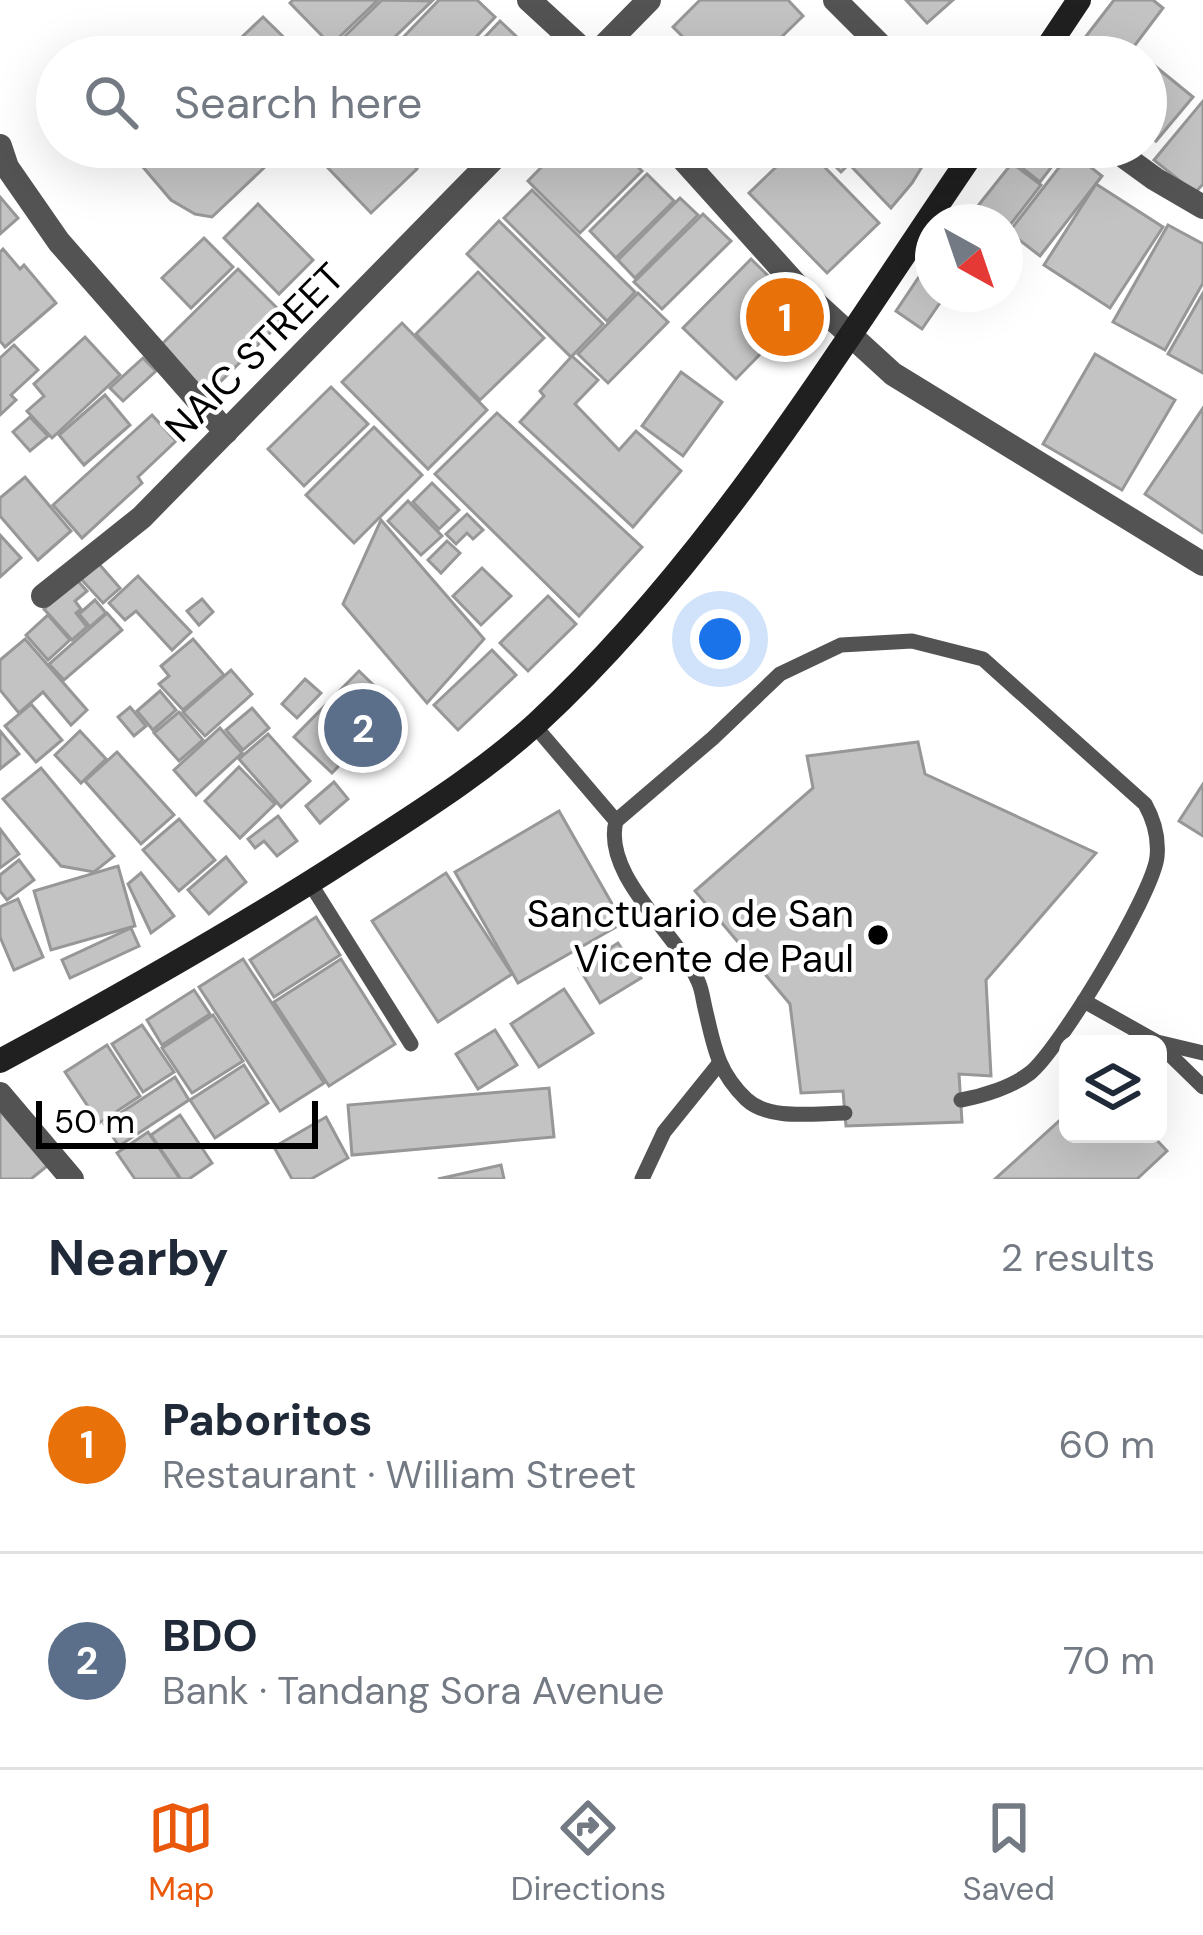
<!DOCTYPE html>
<html lang="en">
<head>
<meta charset="utf-8">
<style>
	:root { --surface:#fff; --page:#f2f2f3; --text:#1f2937; --muted:#747a83; --line:#e0e1e3; --accent:#ea580c }
	body { margin:0; font-family:"DM Sans",sans-serif; background:var(--page); color:var(--text) }
	.controls { position:absolute; right:36px; bottom:36px; display:grid; overflow:hidden; border-radius:18px; box-shadow:0 12px 48px #0002 }
	.controls button { width:108px; height:108px; display:grid; place-items:center; padding:0; border:0; border-bottom:3px solid var(--line); background:var(--surface); color:var(--text); font:60px sans-serif }
	.compass { position:absolute; left:915px; top:204px; width:108px; height:108px; border-radius:50%; background:var(--surface); box-shadow:0 12px 48px #0002; rotate:140deg }
	.scale { position:absolute; left:36px; bottom:30px; width:282px; box-sizing:border-box; padding-left:12px; border:6px solid #000; border-top:0; font-size:33px; line-height:42px; white-space:nowrap; color:#000; -webkit-text-stroke:9px #fff; paint-order:stroke }
	.you { position:absolute; left:720px; top:639px; width:42px; height:42px; margin:-30px; border:9px solid #fff; border-radius:50%; background:#1a73e8; box-shadow:0 0 0 18px #1a73e833 }
	.badge { display:grid; place-items:center; width:78px; height:78px; border-radius:50%; background:var(--accent); color:#fff; font-size:39px; font-weight:700 }
	.pin { position:absolute; translate:-50% -50%; border:6px solid #fff; box-shadow:0 3px 12px #0006 }
	.list { margin:0; padding:0; list-style:none }
	h2 { display:flex; justify-content:space-between; align-items:center; height:156px; margin:0; padding:0 48px; font-size:51px }
	h2 small { font-size:39px; font-weight:400; color:var(--muted) }
	.list li { display:grid; grid-template-columns:78px 1fr auto; gap:36px; align-items:center; box-sizing:border-box; height:216px; padding:0 48px; border-top:3px solid var(--line) }
	.list b { display:block; font-size:45px; white-space:nowrap }
	.list p { margin:0; font-size:39px; white-space:nowrap; color:var(--muted) }
	.list em { font-size:39px; font-style:normal; color:var(--muted) }
	.icon { flex:none; width:66px; height:66px; fill:none; stroke:currentColor; stroke-width:2; stroke-linecap:round; stroke-linejoin:round }
	.map { position:relative; flex:none; width:1203px; height:1179px; overflow:hidden }
	.search { position:absolute; background:var(--surface); box-shadow:0 12px 48px #0002; left:36px; right:36px; top:36px; height:132px; display:flex; align-items:center; gap:30px; box-sizing:border-box; padding:0 42px; border-radius:66px; color:var(--muted); font-size:45px }
	.sheet { height:588px; background:var(--surface) }
	nav { display:flex; justify-content:space-around; align-items:center; box-sizing:border-box; height:168px; border-top:3px solid var(--line); background:var(--surface); font-size:33px; color:var(--muted) }
	nav a { display:grid; justify-items:center; gap:6px }
	nav .on { color:var(--accent) }
	.map>svg:first-child { display:block }
	.building { fill:#c3c3c3; stroke:#979797; stroke-width:3 }
	.lines { fill:none; stroke-linecap:round; stroke-linejoin:round }
	.service { stroke:#535353; stroke-width:15 }
	.minor { stroke:#535353; stroke-width:24 }
	.secondary { stroke:#202020; stroke-width:24 }
	.poi-dot { fill:#000; stroke:#fff; stroke-width:4.5 }
	.labels { text-anchor:middle; stroke-width:9; stroke-linejoin:round; paint-order:stroke }
	.street-label { font-size:39px; fill:#000; stroke:#fff }
	.poi-label { font-size:39px; fill:#000; stroke:#fff; text-anchor:end }
</style>
</head>
<body>
<div class="map">
<svg width="1203" height="1179" viewBox="0 0 1203 1179">
	<rect width="100%" height="100%" fill="#fff"/>
	<g class="building">
		<polygon points="293,0 378,0 331,45 290,3"/>
		<polygon points="382,0 432,1 374,57 354,57 339,42"/>
		<polygon points="439,0 477,0 495,17 457,57 393,57 389,52"/>
		<polygon points="700,0 788,0 803,16 761,57 672,57 688,42 673,27"/>
		<polygon points="906,0 953,0 927,23"/>
		<polygon points="1114,0 1153,0 1163,8 1126,57 1070,57"/>
		<polygon points="263,17 304,57 221,57"/>
		<polygon points="500,21 538,57 466,57"/>
		<polygon points="784,39 802,57 766,57"/>
		<polygon points="1150,62 1193,97 1156,141 1146,132 1146,68"/>
		<polygon points="1203,101 1203,184 1195,193 1154,160"/>
		<polygon points="135,147 286,147 212,217 195,214 171,200 137,160"/>
		<polygon points="308,147 396,147 417,169 371,213"/>
		<polygon points="561,147 618,147 642,171 580,233 528,181"/>
		<polygon points="797,147 805,147 879,223 827,273 749,193"/>
		<polygon points="816,147 934,147 912,183 891,208 849,164 841,172"/>
		<polygon points="1020,147 1067,147 1040,182 1011,159"/>
		<polygon points="1071,152 1102,176 1040,256 1009,232"/>
		<polygon points="1012,163 1041,185 1007,229 1005,222 997,222 977,207"/>
		<polygon points="647,174 674,201 616,258 590,231"/>
		<polygon points="1096,184 1163,227 1110,308 1044,265"/>
		<polygon points="532,190 635,292 607,321 504,218"/>
		<polygon points="0,197 18,218 0,234"/>
		<polygon points="680,198 698,215 635,278 618,260"/>
		<polygon points="258,204 313,260 279,294 224,238"/>
		<polygon points="703,214 731,241 662,309 634,282"/>
		<polygon points="499,221 603,324 571,357 467,254"/>
		<polygon points="1168,225 1203,244 1203,283 1165,350 1113,322"/>
		<polygon points="204,238 233,267 191,308 162,278"/>
		<polygon points="3,249 20,269 24,265 56,303 5,347 0,341 0,252"/>
		<polygon points="933,256 933,294 946,294 922,329 896,311"/>
		<polygon points="751,259 803,310 736,379 683,328"/>
		<polygon points="238,269 286,317 208,394 160,346"/>
		<polygon points="478,272 544,338 480,400 416,334"/>
		<polygon points="638,293 668,322 608,383 578,354"/>
		<polygon points="1203,293 1203,373 1168,354"/>
		<polygon points="402,323 487,410 428,469 342,382"/>
		<polygon points="85,337 120,375 52,438 27,411 44,396 34,384"/>
		<polygon points="14,345 38,370 11,395 16,400 0,415 0,358"/>
		<polygon points="1095,354 1175,400 1122,490 1043,444"/>
		<polygon points="572,356 598,380 575,404 619,450 636,431 681,471 633,527 520,422 544,396 540,391"/>
		<polygon points="143,358 156,371 123,401 110,388"/>
		<polygon points="681,372 722,402 683,456 642,426"/>
		<polygon points="331,387 368,424 304,486 268,449"/>
		<polygon points="105,395 130,425 84,465 59,435"/>
		<polygon points="1203,408 1203,533 1145,494"/>
		<polygon points="497,413 642,547 579,616 435,474"/>
		<polygon points="152,415 176,441 138,477 142,483 82,538 53,505"/>
		<polygon points="30,417 48,436 30,451 13,432"/>
		<polygon points="374,427 422,475 354,543 306,495"/>
		<polygon points="25,477 71,531 38,560 0,516 0,498"/>
		<polygon points="432,483 459,510 439,529 413,502"/>
		<polygon points="408,501 442,536 421,555 388,521"/>
		<polygon points="467,514 483,530 473,539 467,533 456,544 446,534"/>
		<polygon points="381,520 484,639 427,703 343,604"/>
		<polygon points="0,535 21,558 0,577"/>
		<polygon points="447,541 460,553 441,573 428,560"/>
		<polygon points="99,564 120,588 103,603 81,579"/>
		<polygon points="482,568 511,596 481,625 453,596"/>
		<polygon points="138,576 191,632 172,650 136,611 125,620 109,603"/>
		<polygon points="77,580 87,591 75,601 81,609 76,613 87,627 72,640 44,609"/>
		<polygon points="548,596 576,624 528,671 500,643"/>
		<polygon points="202,599 213,612 199,625 187,611"/>
		<polygon points="95,600 106,613 90,627 79,614"/>
		<polygon points="107,613 122,630 64,680 49,664"/>
		<polygon points="48,615 70,640 48,660 26,635"/>
		<polygon points="25,639 87,710 71,725 43,692 19,713 0,690 0,660"/>
		<polygon points="193,639 224,675 183,710 159,684 169,676 161,666"/>
		<polygon points="492,650 516,675 458,730 434,705"/>
		<polygon points="231,670 252,694 205,736 183,712"/>
		<polygon points="359,671 396,707 332,773 294,737"/>
		<polygon points="305,679 321,693 297,718 282,704"/>
		<polygon points="160,691 176,710 153,730 137,711"/>
		<polygon points="31,704 62,740 36,762 5,726"/>
		<polygon points="130,707 146,726 134,736 118,717"/>
		<polygon points="252,708 269,728 243,750 226,730"/>
		<polygon points="179,712 203,740 179,761 154,733"/>
		<polygon points="220,728 242,753 196,795 174,770"/>
		<polygon points="0,731 19,754 0,769"/>
		<polygon points="80,731 106,759 81,783 55,755"/>
		<polygon points="268,734 310,781 281,807 239,759"/>
		<polygon points="918,742 925,774 1096,853 986,980 991,1076 959,1074 962,1122 846,1126 843,1091 801,1093 790,1004 695,891 813,788 807,756"/>
		<polygon points="117,752 174,815 141,844 85,781"/>
		<polygon points="239,767 275,804 240,838 205,801"/>
		<polygon points="41,768 114,856 94,872 61,866 3,799"/>
		<polygon points="334,782 348,799 320,823 306,806"/>
		<polygon points="1203,784 1203,836 1179,821"/>
		<polygon points="559,811 623,923 518,983 455,872"/>
		<polygon points="278,816 297,841 277,856 264,841 255,848 248,839"/>
		<polygon points="179,819 215,860 179,891 143,850"/>
		<polygon points="0,829 19,854 0,868"/>
		<polygon points="226,857 246,882 209,914 188,890"/>
		<polygon points="19,860 34,880 7,900 0,891 0,875"/>
		<polygon points="118,866 135,926 51,950 34,891"/>
		<polygon points="141,873 174,916 151,933 128,884"/>
		<polygon points="446,873 512,974 438,1022 372,921"/>
		<polygon points="18,899 43,957 14,970 0,937 0,907"/>
		<polygon points="316,917 340,955 274,997 250,960"/>
		<polygon points="131,928 139,946 70,978 62,960"/>
		<polygon points="618,943 641,978 600,1003 579,968"/>
		<polygon points="243,959 324,1083 280,1111 199,987"/>
		<polygon points="341,959 395,1044 329,1086 274,1002"/>
		<polygon points="564,989 593,1033 539,1067 511,1024"/>
		<polygon points="194,990 210,1014 162,1045 147,1020"/>
		<polygon points="213,1015 243,1061 192,1093 162,1048"/>
		<polygon points="142,1025 174,1072 143,1092 112,1044"/>
		<polygon points="495,1030 517,1065 478,1089 456,1054"/>
		<polygon points="107,1045 140,1096 99,1123 65,1072"/>
		<polygon points="244,1065 268,1103 215,1138 190,1100"/>
		<polygon points="175,1077 189,1100 119,1146 104,1124"/>
		<polygon points="549,1088 554,1137 352,1155 348,1105"/>
		<polygon points="0,1098 52,1162 31,1179 0,1179"/>
		<polygon points="1068,1113 1068,1134 1151,1134 1167,1151 1137,1179 995,1179"/>
		<polygon points="180,1115 212,1163 189,1179 181,1179 151,1135"/>
		<polygon points="326,1117 348,1158 311,1179 292,1179 274,1147"/>
		<polygon points="148,1132 180,1179 135,1179 117,1153"/>
		<polygon points="501,1165 504,1179 438,1179"/>
	</g>
	<g class="lines">
		<g class="service">
			<polyline points="534,725 616,821"/>
			<polyline points="310,883 411,1044"/>
			<polyline points="1084,1001 1157,1042 1203,1053"/>
			<polyline points="1158,1043 1203,1087"/>
			<path d="M 845,1113 C 816,1113 769,1121 746,1099 C 717,1071 714,1046 705,1008 C 703,1000 702,989 698,981 C 678,934 602,876 616,821 L 713,738 L 780,674 L 841,645 L 912,641 L 983,659 L 1145,804 C 1154,820 1159,837 1157,857 C 1153,894 1059,1050 1030,1073 C 1012,1087 983,1096 961,1100"/>
			<polyline points="642,1179 664,1132 718,1065"/>
		</g>
		<g class="minor">
			<polyline points="529,0 591,57"/>
			<polyline points="835,0 892,57"/>
			<polyline points="593,57 649,0"/>
			<polyline points="0,146 7,167 59,242 226,432"/>
			<polyline points="672,147 800,289 893,374 1203,564"/>
			<polyline points="1111,147 1155,179 1203,207"/>
			<polyline points="43,596 142,517 505,147"/>
			<polyline points="0,1094 72,1179"/>
		</g>
		<g class="secondary">
			<polyline points="1041,57 1079,0"/>
			<path d="M 0,1061 C 120,996 239,929 353,855 C 416,814 481,774 537,723 C 715,558 841,345 977,147"/>
		</g>
	</g>
	<circle class="poi-dot" cx="878" cy="935" r="12"/>
	<g class="labels">
		<g class="street-label">
			<text transform="translate(254 352) rotate(-45)" y="14">NAIC STREET</text>
		</g>
		<g class="poi-label">
			<text x="854" y="927">Sanctuario de San<tspan x="854" dy="45">Vicente de Paul</tspan></text>
		</g>
	</g>
</svg>
<div class="controls">
<button><svg class="icon" aria-label="layers" viewBox="0 0 24 24"><path d="M12 4l9 5-9 5-9-5zM3 14l9 5 9-5"/></svg></button>
</div>
<svg class="compass" viewBox="-18 -18 36 36"><path d="M0-13l5 13h-10z" fill="#e53935"/><path d="M0 13l5-13h-10z" fill="#747a83"/></svg>
<div class="scale">50 m</div>
<div class="you"></div>
<div class="pin badge" style="left:785px;top:317px;background:#e8710a">1</div>
<div class="pin badge" style="left:363px;top:728px;background:#5c6f8a">2</div>
<div class="search"><svg class="icon" aria-label="search" viewBox="0 0 24 24"><circle cx="10" cy="10" r="6"/><path d="M15 15l6 6"/></svg>Search here</div>
</div>
<section class="sheet">
<h2>Nearby<small>2 results</small></h2>
<ul class="list">
<li><span class="badge" style="background:#e8710a">1</span><div><b>Paboritos</b><p>Restaurant · William Street</p></div><em>60 m</em></li>
<li><span class="badge" style="background:#5c6f8a">2</span><div><b>BDO</b><p>Bank · Tandang Sora Avenue</p></div><em>70 m</em></li>
</ul>
</section>
<nav>
<a class="on"><svg class="icon" aria-label="map" viewBox="0 0 24 24"><path d="M3 6l6-2 6 2 6-2v14l-6 2-6-2-6 2zM9 4v14M15 6v14"/></svg>Map</a>
<a><svg class="icon" aria-label="directions" viewBox="0 0 24 24"><path d="M12 3l9 9-9 9-9-9zM9 14v-3h6M13 9l2 2-2 2"/></svg>Directions</a>
<a><svg class="icon" aria-label="saved" viewBox="0 0 24 24"><path d="M7 4h10v16l-5-4-5 4z"/></svg>Saved</a>
</nav>
</body>
</html>
